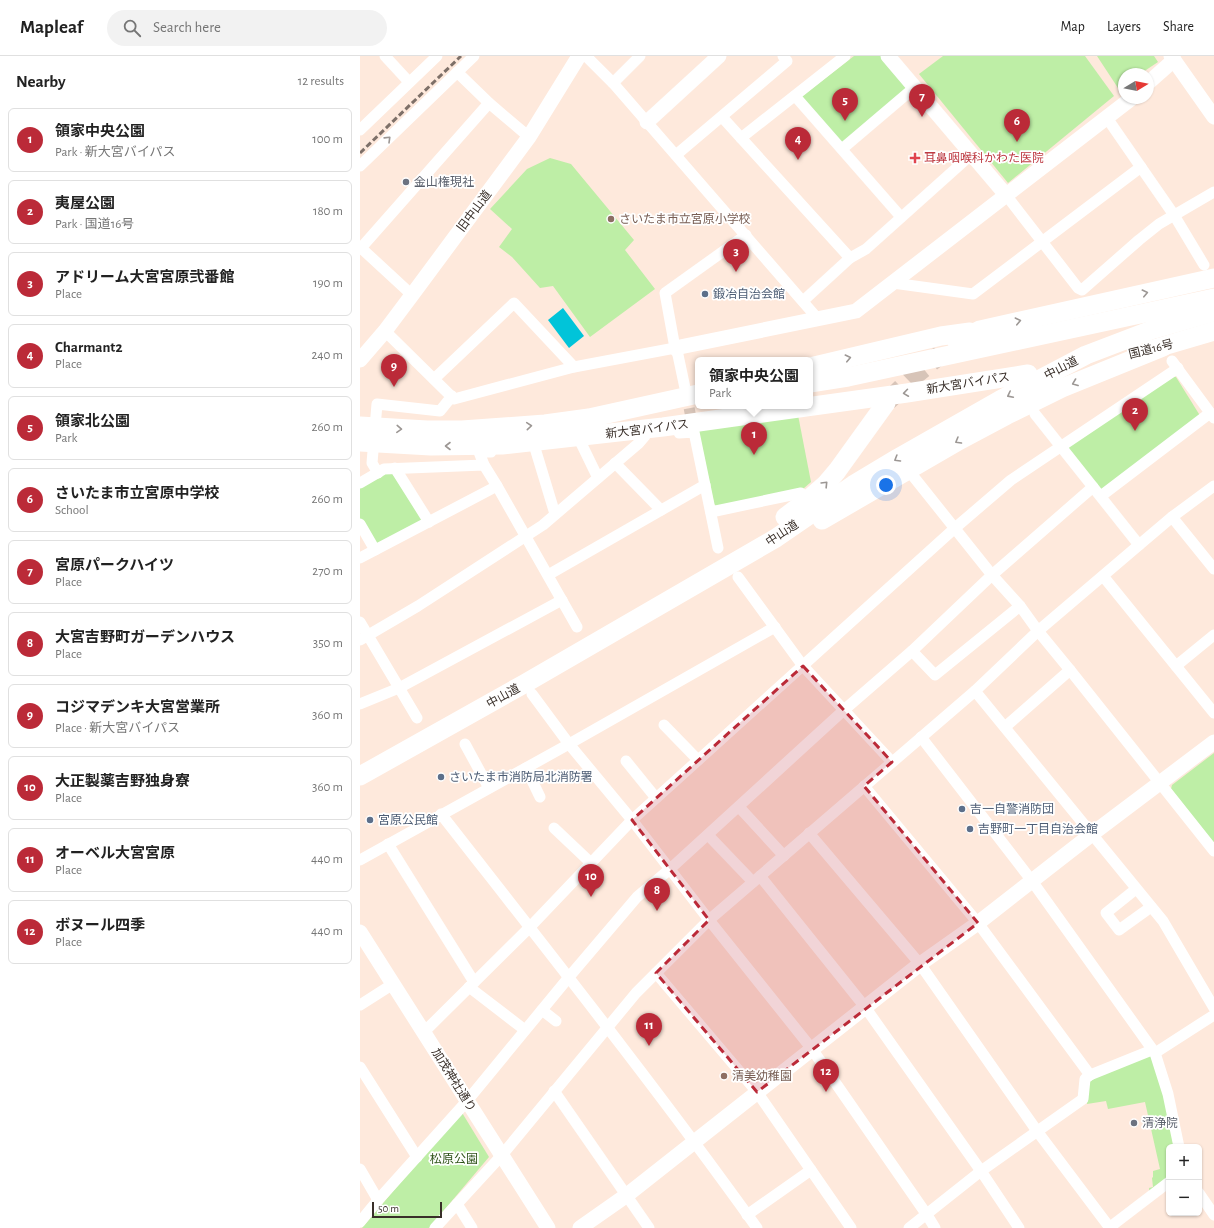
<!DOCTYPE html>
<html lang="en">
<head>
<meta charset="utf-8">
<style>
	:root { --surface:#fff; --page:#f2f2f2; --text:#222; --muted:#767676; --line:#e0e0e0; --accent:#bb2a38 }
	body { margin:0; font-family:"Alegreya Sans","Noto Sans JP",sans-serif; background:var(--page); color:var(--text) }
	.controls { position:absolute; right:12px; bottom:12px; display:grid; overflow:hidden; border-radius:6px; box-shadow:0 1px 3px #0004 }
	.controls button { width:36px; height:36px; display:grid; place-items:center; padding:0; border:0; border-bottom:1px solid var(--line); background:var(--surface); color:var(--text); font:20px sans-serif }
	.compass { position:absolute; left:758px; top:12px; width:36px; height:36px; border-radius:50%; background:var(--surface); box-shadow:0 1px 3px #0004; rotate:80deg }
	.scale { position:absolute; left:12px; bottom:10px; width:70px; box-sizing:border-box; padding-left:4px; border:2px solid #392f29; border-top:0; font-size:11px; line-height:14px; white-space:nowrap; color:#392f29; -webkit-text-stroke:3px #fff; paint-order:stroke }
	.you { position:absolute; left:526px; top:429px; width:14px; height:14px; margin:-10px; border:3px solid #fff; border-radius:50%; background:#1a73e8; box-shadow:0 0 0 6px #1a73e833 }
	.badge { display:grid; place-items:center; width:26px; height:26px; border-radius:50%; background:var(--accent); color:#fff; font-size:13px; font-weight:700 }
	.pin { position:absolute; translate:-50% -33px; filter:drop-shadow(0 1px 2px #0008) }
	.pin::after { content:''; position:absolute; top:21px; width:14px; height:12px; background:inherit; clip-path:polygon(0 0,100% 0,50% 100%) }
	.popup { position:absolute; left:335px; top:301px; width:118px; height:52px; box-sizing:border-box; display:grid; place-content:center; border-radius:6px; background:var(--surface); filter:drop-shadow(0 1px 3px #0005); font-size:13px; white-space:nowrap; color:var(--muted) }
	.popup b { font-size:15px; color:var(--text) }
	.popup::after { content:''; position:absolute; left:50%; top:100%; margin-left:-8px; border:8px solid transparent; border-top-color:var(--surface) }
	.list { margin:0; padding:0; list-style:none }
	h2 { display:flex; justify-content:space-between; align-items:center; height:52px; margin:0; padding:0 16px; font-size:17px }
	h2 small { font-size:13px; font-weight:400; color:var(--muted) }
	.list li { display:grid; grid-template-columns:26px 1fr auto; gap:12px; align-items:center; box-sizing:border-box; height:64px; margin:0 8px 8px; padding:0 8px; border:1px solid var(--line); border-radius:6px }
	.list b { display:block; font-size:15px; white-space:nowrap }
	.list p { margin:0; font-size:13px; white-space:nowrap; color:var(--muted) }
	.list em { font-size:13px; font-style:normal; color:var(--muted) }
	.icon { flex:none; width:22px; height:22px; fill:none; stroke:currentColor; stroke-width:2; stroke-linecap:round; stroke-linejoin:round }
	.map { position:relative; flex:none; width:854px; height:1172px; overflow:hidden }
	header { display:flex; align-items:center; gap:24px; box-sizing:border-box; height:56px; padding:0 20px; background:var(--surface); border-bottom:1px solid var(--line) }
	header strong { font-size:19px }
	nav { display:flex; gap:22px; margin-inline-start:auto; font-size:14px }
	.search { width:280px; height:36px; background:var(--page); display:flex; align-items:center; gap:10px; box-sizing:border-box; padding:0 14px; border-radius:22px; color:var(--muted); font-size:15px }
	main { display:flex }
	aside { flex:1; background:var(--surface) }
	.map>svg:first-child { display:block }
	.green { fill:#beeea6 }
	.water { fill:#01c4d9 }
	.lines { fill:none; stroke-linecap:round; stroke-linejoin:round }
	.street-tunnel { stroke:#d7c4b8; stroke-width:11; stroke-dasharray:11 5.5; stroke-linecap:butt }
	.highway-tunnel { stroke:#d7c4b8; stroke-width:19; stroke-dasharray:19 10; stroke-linecap:butt }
	.street { stroke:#fff; stroke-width:11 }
	.secondary { stroke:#fff; stroke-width:15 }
	.highway { stroke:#fff; stroke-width:19 }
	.rail { stroke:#7e7068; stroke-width:3; stroke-dasharray:6 3; stroke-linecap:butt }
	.oneway { stroke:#9c9794 }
	.marked { fill:#bb2a38; fill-opacity:0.2; stroke:#bb2a38; stroke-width:3; stroke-dasharray:8 5; stroke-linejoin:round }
	.health-dot { fill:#e0444e; stroke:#fff; stroke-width:1.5 }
	.worship-dot { fill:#6b7280; stroke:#fff; stroke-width:1.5 }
	.education-dot { fill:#8d6e63; stroke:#fff; stroke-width:1.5 }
	.service-dot { fill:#5c6f8a; stroke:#fff; stroke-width:1.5 }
	.labels { text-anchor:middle; stroke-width:3.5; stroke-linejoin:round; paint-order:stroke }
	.health-label { font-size:12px; fill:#be3a42; stroke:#fff; text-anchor:start }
	.worship-label { font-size:12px; fill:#5b616d; stroke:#fff; text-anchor:start }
	.street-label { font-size:12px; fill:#392f29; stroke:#fff }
	.education-label { font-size:12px; fill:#785e54; stroke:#fff; text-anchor:start }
	.service-label { font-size:12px; fill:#4e5e75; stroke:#fff; text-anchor:start }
	.park-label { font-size:12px; fill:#2e5218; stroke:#fff }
</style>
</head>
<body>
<header>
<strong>Mapleaf</strong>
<div class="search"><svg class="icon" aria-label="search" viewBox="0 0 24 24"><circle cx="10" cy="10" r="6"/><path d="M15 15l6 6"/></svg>Search here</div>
<nav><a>Map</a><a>Layers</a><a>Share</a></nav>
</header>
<main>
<aside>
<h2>Nearby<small>12 results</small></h2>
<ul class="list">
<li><span class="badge">1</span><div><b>領家中央公園</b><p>Park · 新大宮バイパス</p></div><em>100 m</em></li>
<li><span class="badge">2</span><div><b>夷屋公園</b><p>Park · 国道16号</p></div><em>180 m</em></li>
<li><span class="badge">3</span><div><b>アドリーム大宮宮原弐番館</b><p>Place</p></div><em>190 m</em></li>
<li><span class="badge">4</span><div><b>Charmant2</b><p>Place</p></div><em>240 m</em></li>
<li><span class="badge">5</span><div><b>領家北公園</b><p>Park</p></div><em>260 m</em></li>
<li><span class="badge">6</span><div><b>さいたま市立宮原中学校</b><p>School</p></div><em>260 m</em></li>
<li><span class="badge">7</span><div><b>宮原パークハイツ</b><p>Place</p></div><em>270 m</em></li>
<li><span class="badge">8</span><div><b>大宮吉野町ガーデンハウス</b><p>Place</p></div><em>350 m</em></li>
<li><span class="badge">9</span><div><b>コジマデンキ大宮営業所</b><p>Place · 新大宮バイパス</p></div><em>360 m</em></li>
<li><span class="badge">10</span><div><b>大正製薬吉野独身寮</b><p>Place</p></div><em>360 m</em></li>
<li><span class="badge">11</span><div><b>オーベル大宮宮原</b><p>Place</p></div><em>440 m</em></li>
<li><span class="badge">12</span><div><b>ボヌール四季</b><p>Place</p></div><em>440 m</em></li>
</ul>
</aside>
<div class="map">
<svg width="854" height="1172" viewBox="0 0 854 1172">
	<rect width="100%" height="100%" fill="#fee9dc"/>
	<g class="green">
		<polygon points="494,0 521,0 548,31 481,88 441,41"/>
		<polygon points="583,0 725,0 754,40 648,127 559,18"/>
		<polygon points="737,0 794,0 798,6 780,18 764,18 764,28 758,32"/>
		<polygon points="190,102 211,108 274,184 265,194 295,233 230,281 193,230 180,232 152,201 139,191 152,173 130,153 167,113"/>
		<polygon points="812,320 816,321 839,358 839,362 745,434 740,433 708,394 709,389"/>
		<polygon points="438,359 451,426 443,433 357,451 354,448 338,372"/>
		<polygon points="25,417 32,417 62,462 60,466 18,488 14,486 0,463 0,432"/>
		<polygon points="854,697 854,787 811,733 812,729"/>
		<polygon points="790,1000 795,1001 816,1091 809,1091 809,1125 790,1139 789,1132 793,1131 792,1122 793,1121 793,1115 800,1113 785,1046 748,1053 746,1045 727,1048 728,1028 730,1022"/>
		<polygon points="101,1055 129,1101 69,1172 2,1172"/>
	</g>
	<polygon class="water" points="203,252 224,280 209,292 188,264"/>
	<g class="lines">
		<polyline class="street-tunnel" points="326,336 333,372"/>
		<polyline class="highway-tunnel" points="528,345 554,320 580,299"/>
		<g class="street">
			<polyline points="25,0 49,26"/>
			<polyline points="226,0 253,27 458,263"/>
			<polyline points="97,16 129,47 169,81"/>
			<polyline points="253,27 280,0"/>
			<polyline points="435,40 541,161"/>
			<polyline points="362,61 490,202"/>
			<polyline points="747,62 814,159 844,209"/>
			<polyline points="0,74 77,0"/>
			<polyline points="381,82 485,0"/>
			<polyline points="482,93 555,31"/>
			<polyline points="316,99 427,5 423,0"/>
			<polyline points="0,110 114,0"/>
			<polyline points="646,139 718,232 722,234 779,184 799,168 854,136"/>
			<polyline points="0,191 52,239"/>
			<polyline points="0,193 129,47"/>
			<polyline points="533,227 613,238 781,111"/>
			<polyline points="443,245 490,202 506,193 612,98"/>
			<polyline points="25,275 94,343 214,311 315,292"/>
			<polyline points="812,305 854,362"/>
			<polyline points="74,323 154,247 214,311"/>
			<polyline points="325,332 318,299 315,292 305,237 386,179"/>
			<polyline points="675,358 779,489"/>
			<polyline points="319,377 334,376 358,492"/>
			<polyline points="221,387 238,422"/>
			<polyline points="175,392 195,458"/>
			<polyline points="255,407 301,454"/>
			<polyline points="124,409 119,396 131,396"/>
			<polyline points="35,412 69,466"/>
			<polyline points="549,415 632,519 660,550 678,575 710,614 854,795"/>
			<polyline points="18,417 12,407 17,348 80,355 92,340"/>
			<polyline points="0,427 24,413 124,409 137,430 217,571"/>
			<polyline points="741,440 850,357"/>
			<polyline points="351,456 441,437"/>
			<polyline points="812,461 854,513"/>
			<polyline points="0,468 15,494"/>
			<polyline points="0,502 137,430"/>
			<polyline points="188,519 345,429"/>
			<polyline points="743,520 854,657"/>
			<polyline points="378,521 443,610 532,706"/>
			<polyline points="0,566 57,662"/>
			<polyline points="0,584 58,550 183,469 279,387 285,380"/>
			<polyline points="552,595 575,619 660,550"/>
			<polyline points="816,610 854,579"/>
			<polyline points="615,635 803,865 854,952"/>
			<polyline points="172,638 209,688 272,764 349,864 452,993 567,1159 575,1172"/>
			<polyline points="0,648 39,632 202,544"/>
			<polyline points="304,669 338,704"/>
			<polyline points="645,671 710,614"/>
			<polyline points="561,681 672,825 795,997 808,1038 819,1091"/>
			<polyline points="105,688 129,732"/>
			<polyline points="266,705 296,742"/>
			<polyline points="166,712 180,741"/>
			<polyline points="504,730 618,867 730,1019"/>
			<polyline points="379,751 424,800"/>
			<path d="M 81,758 C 188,895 296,1031 397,1172"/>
			<polyline points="194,772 231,807"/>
			<polyline points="449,777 560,908 677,1075 750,1172"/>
			<polyline points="348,779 393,826"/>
			<polyline points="28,788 114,926"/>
			<polyline points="0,804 209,688 415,571"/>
			<polyline points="400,820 505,951 621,1115 659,1172"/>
			<polyline points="776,833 746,857 759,874 791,851"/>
			<polyline points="296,917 397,1036 491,1172"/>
			<polyline points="109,931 165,974"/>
			<polyline points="0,949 33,928"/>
			<polyline points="182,954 196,965"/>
			<polyline points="64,976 170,871 272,764 595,472 651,424 818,312"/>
			<polyline points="795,997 854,959"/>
			<polyline points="0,1011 57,1101"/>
			<polyline points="194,1035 289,1172"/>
			<polyline points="0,1113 18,1144"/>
			<polyline points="839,1137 854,1159"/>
			<polyline points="97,1148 112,1172"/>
			<polyline points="387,1159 451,1114"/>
			<polyline points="0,1166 18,1144 107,1045 209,921 277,841 310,813 484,654 552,595 632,519 733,431"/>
			<polyline points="750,1171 809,1126"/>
			<polyline points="75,1172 142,1099 276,937 349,864 615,635 678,575 779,489 812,461 854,430"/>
			<polyline points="549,1172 621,1115 723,1043 725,1023 730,1019 792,994"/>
		</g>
		<g class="secondary">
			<polyline points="528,0 646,139"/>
			<polyline points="811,0 854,61"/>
			<polyline points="788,27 814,4"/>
			<polyline points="287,66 359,0"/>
			<polyline points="315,292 496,255 772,42"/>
			<polyline points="0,304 25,275 52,239 169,81 219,0"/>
			<polyline points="0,876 188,1172"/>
			<polyline points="220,1172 267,1139 560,908 618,867 732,778 854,686"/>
		</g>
		<g class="highway">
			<polyline points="597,286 620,274 854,222"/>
			<polyline points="790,294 854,275"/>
			<polyline points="450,311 581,280 610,276"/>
			<polyline points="450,327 488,321 854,242"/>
			<polyline points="0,370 67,374 102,374 185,368 229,362 338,338"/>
			<polyline points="0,386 71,390 142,389 303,371 547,337 668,318"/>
			<polyline points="425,461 450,442 466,428 477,415 526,347"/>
			<polyline points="462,464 600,384 647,359 702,332 803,291"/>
			<polyline points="0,720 164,628 416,482 493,429 538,402 640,344 726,299 794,273 854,256"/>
		</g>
		<polyline class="rail" points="0,97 101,0"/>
	</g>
	<defs><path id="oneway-chevron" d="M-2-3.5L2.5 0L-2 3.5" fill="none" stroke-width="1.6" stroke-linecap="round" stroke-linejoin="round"/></defs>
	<g class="oneway">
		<use href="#oneway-chevron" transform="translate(28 83) rotate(-44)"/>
		<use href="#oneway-chevron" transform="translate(785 237) rotate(-13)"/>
		<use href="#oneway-chevron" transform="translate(658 265) rotate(-13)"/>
		<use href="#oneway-chevron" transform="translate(488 302) rotate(-13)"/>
		<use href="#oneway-chevron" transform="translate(715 327) rotate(159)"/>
		<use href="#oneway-chevron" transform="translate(546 337) rotate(172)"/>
		<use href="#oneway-chevron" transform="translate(650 339) rotate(153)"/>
		<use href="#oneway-chevron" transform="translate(169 370) rotate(-5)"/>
		<use href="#oneway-chevron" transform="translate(39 373) rotate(3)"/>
		<use href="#oneway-chevron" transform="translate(598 385) rotate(150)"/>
		<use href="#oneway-chevron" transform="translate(88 390) rotate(-180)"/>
		<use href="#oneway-chevron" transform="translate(537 403) rotate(149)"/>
		<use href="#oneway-chevron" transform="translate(465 428) rotate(-46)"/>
	</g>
	<path class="marked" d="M 443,610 L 532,706 L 504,730 L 618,867 L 397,1036 L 296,917 L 349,864 L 272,764 Z"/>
	<path class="health-dot" d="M553 96h4v4h4v4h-4v4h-4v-4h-4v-4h4z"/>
	<g class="worship-dot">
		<circle cx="46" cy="126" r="4"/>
		<circle cx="774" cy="1067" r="4"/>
	</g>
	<g class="education-dot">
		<circle cx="251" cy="163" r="4"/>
		<circle cx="364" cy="1020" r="4"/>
	</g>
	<g class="service-dot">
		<circle cx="345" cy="238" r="4"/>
		<circle cx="81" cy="721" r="4"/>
		<circle cx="602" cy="753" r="4"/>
		<circle cx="10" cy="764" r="4"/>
		<circle cx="610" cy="773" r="4"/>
	</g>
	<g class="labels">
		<g class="health-label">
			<text x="564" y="106">耳鼻咽喉科かわた医院</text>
		</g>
		<g class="worship-label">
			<text x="54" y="130">金山権現社</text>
			<text x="782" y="1071">清浄院</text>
		</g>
		<g class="street-label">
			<text transform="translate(114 155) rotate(-53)" y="4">旧中山道</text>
			<text transform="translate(791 293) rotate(-14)" y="4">国道16号</text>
			<text transform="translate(701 312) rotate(-27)" y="4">中山道</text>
			<text transform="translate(608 327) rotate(-9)" y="4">新大宮バイパス</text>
			<text transform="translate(287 373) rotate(-7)" y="4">新大宮バイパス</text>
			<text transform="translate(422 477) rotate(-33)" y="4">中山道</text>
			<text transform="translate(143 640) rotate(-29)" y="4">中山道</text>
			<text transform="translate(94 1024) rotate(58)" y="4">加茂神社通り</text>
		</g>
		<g class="education-label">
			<text x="259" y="167">さいたま市立宮原小学校</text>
			<text x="372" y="1024">清美幼稚園</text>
		</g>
		<g class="service-label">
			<text x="353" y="242">鍛冶自治会館</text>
			<text x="89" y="725">さいたま市消防局北消防署</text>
			<text x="610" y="757">吉一自警消防団</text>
			<text x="18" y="768">宮原公民館</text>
			<text x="618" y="777">吉野町一丁目自治会館</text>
		</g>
		<g class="park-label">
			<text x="94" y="1107">松原公園</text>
		</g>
	</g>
</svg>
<div class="controls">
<button>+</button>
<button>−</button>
</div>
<svg class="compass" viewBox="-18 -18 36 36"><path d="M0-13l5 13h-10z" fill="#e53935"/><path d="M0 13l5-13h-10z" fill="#767676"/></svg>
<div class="scale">50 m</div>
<div class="you"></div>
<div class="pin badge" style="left:394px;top:399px">1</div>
<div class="popup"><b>領家中央公園</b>Park</div>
<div class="pin badge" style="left:775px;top:375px">2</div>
<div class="pin badge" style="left:376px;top:216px">3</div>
<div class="pin badge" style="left:438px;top:104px">4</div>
<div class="pin badge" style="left:485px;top:65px">5</div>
<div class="pin badge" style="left:657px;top:86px">6</div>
<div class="pin badge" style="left:562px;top:61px">7</div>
<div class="pin badge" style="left:297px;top:855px">8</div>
<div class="pin badge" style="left:34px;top:331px">9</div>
<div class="pin badge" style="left:231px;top:841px">10</div>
<div class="pin badge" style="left:289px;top:990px">11</div>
<div class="pin badge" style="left:466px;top:1036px">12</div>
</div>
</main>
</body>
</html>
